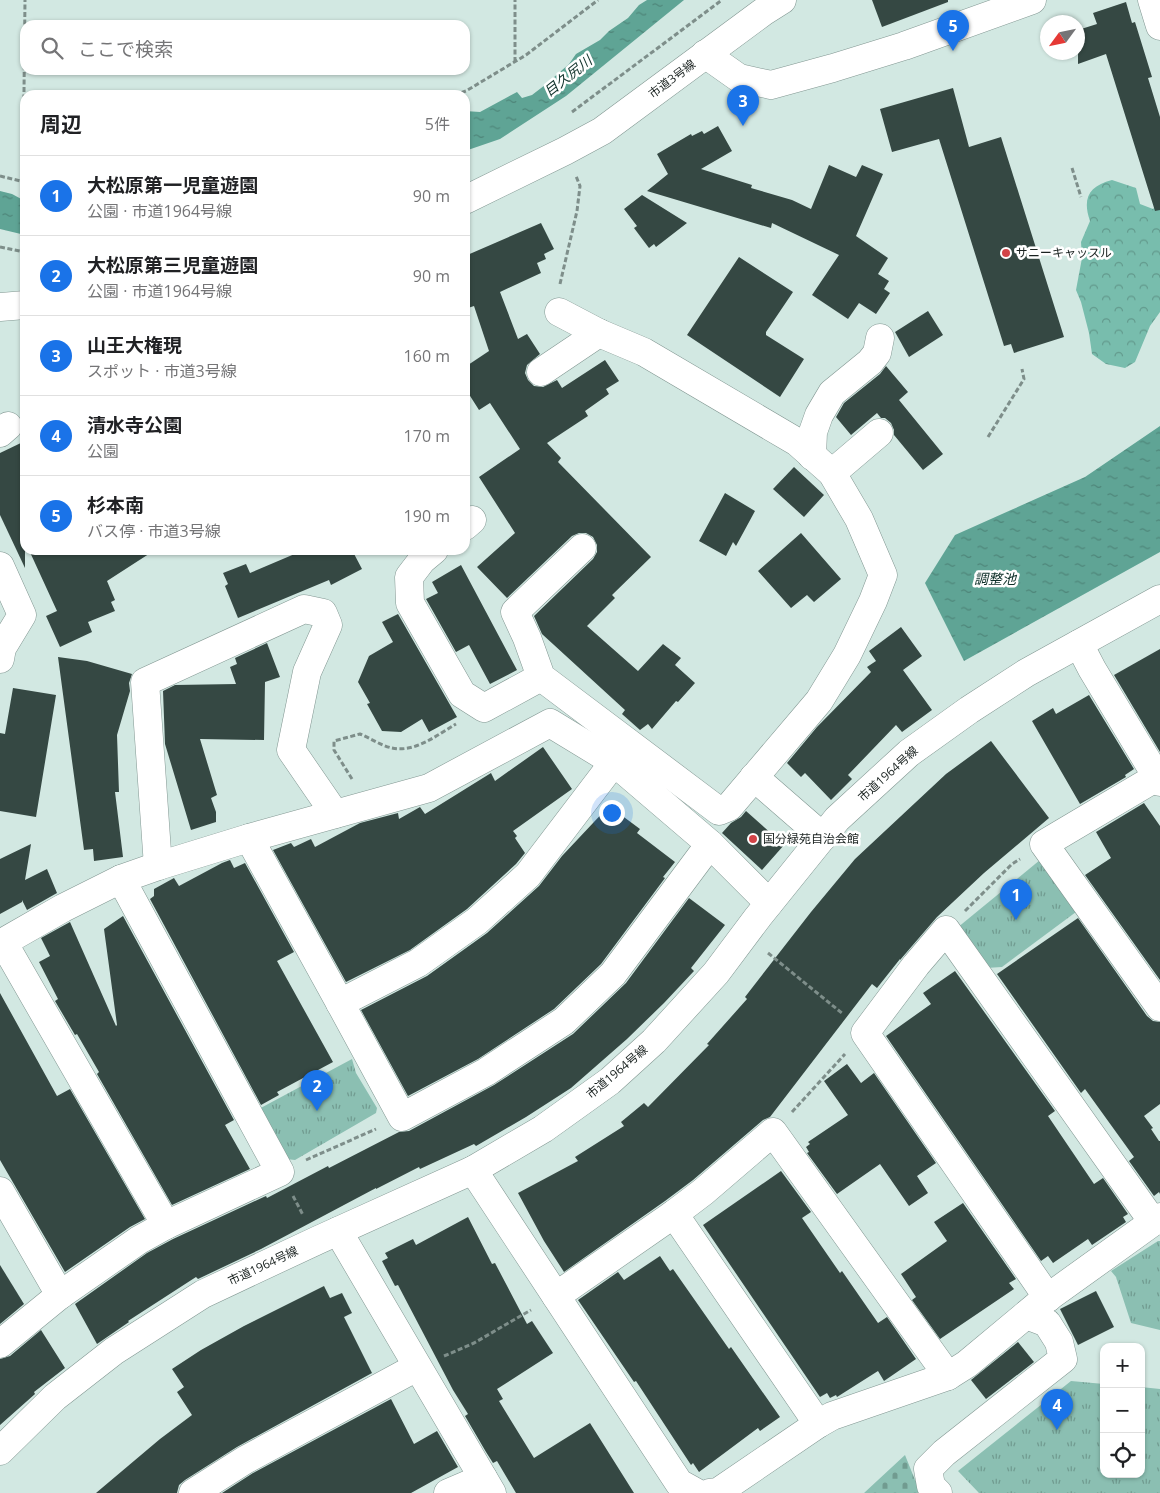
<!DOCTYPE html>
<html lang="ja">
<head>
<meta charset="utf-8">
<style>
	:root { --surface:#fff; --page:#f2f2f2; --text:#202124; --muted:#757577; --line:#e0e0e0; --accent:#1a73e8 }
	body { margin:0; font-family:"Open Sans","Noto Sans JP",sans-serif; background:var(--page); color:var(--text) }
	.controls { position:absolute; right:15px; bottom:15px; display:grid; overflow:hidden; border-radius:10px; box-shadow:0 1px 4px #0004 }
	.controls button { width:45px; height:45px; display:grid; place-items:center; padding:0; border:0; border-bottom:1px solid var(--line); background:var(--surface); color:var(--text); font:25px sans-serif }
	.compass { position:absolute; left:1040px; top:15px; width:45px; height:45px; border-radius:50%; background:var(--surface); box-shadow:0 1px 4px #0004; rotate:237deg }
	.you { position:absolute; left:611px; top:812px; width:18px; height:18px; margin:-12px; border:4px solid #fff; border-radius:50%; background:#1a73e8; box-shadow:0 0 0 8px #1a73e833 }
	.badge { display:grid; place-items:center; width:32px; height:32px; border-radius:50%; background:var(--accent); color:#fff; font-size:16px; font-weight:700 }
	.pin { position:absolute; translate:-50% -41px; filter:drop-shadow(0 1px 2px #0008) }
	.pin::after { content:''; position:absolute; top:26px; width:18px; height:15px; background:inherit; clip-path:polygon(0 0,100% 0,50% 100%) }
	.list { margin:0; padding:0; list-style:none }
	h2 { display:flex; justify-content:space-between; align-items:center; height:65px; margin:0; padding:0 20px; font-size:21px }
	h2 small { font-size:16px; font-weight:400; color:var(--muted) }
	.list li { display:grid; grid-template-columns:32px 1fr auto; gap:15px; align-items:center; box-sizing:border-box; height:80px; padding:0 20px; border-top:1px solid var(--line) }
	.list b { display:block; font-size:19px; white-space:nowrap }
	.list p { margin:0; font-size:16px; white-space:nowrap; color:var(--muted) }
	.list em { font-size:16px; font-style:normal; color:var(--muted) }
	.icon { flex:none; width:28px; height:28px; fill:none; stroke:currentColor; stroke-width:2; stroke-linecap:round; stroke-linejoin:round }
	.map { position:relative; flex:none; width:1160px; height:1493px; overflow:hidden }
	.search { position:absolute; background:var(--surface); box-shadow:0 1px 4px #0004; left:20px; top:20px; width:450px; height:55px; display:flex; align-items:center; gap:12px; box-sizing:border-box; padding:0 18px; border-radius:15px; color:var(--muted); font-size:19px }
	.panel { position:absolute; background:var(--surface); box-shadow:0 1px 4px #0004; left:20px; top:90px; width:450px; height:465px; border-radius:15px }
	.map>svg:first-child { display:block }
	.forest { fill:url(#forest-crowns) }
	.cemetery { fill:url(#cemetery-stones) }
	.park { fill:url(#park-tufts) }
	.water { fill:url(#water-ripples) }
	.building { fill:#354843 }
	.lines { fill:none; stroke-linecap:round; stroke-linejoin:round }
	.minor-casing { stroke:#829792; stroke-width:29 }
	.path { stroke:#7e8e8a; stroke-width:3; stroke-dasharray:5 2.5; stroke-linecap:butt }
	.minor { stroke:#fff; stroke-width:28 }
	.poi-dot { fill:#d24347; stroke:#fff; stroke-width:2 }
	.labels { text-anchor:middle; stroke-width:5; stroke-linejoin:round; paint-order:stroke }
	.street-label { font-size:12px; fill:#1a2220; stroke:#fff }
	.poi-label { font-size:12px; fill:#1a2220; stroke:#fff; text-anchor:start }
	.water-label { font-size:14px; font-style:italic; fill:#0e3029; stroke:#fff }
</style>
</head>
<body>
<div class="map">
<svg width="1160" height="1493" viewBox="0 0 1160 1493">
	<defs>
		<pattern id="forest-crowns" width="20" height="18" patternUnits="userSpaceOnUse" patternTransform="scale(1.25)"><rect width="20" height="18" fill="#78bdad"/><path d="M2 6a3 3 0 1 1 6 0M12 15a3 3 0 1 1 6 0" fill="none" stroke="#62998c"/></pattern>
		<pattern id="cemetery-stones" width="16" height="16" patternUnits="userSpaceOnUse" patternTransform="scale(1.25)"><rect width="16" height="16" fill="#8bbfb2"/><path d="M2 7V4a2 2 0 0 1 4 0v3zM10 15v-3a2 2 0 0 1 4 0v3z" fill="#719b90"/></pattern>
		<pattern id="park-tufts" width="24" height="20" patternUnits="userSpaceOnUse" patternTransform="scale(1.25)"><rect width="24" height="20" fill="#8bbfb2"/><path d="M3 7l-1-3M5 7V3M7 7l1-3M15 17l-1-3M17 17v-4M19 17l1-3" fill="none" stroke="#719b90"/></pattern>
		<pattern id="water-ripples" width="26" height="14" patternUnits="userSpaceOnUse" patternTransform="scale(1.25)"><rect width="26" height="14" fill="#5fa495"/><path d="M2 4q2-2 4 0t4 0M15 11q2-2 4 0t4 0" fill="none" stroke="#4e8579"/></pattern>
	</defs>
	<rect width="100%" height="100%" fill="#d2e8e2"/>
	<path class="forest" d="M 1112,180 L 1136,188 L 1140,204 L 1153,209 L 1160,203 L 1160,312 L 1150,326 L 1135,362 L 1125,368 L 1106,364 L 1092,354 L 1089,333 L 1081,302 L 1076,290 L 1082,258 L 1081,242 L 1090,221 C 1082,198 1089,186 1112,180 Z"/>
	<polygon class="cemetery" points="905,1455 915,1480 928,1493 864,1493"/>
	<g class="park">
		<polygon points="1040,860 1076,912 1002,967 986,968 957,928"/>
		<polygon points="352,1059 356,1073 377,1108 376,1113 295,1160 286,1159 257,1110"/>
		<polygon points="1158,1241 1160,1241 1160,1330 1131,1323 1116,1277 1111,1271"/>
		<polygon points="1071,1381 1104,1384 1104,1474 1141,1474 1141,1387 1160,1389 1160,1493 979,1493 958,1471"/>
	</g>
	<g class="water">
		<polygon points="647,0 684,0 566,96 500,139 465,151 465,111 480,112 517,92 522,98 532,95 545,85 569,64 576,54 600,40 609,31 628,18 639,5"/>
		<polygon points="0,191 12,194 25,201 25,235 0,229"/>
		<polygon points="1160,426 1160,552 964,661 925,583 955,535 1085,477"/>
	</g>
	<g class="building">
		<polygon points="872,0 948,0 948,2 882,27"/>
		<polygon points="1126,2 1132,23 1135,22 1152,77 1148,78 1160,117 1160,210 1155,211 1106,54 1078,64 1078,30 1097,24 1093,13"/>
		<polygon points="953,88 969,147 1001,137 1064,337 1014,353 1011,344 1004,346 939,139 892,152 880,109"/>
		<polygon points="718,126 732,151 701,169 752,185 751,188 792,200 811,209 829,165 856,177 862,165 883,174 856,236 888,258 878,274 889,281 884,289 890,293 876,314 859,303 848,319 812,295 839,255 772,223 771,228 647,191 668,174 657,154 691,134 692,136 702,131 704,134"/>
		<polygon points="642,195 687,223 656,247 654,244 649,248 634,228 637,226 624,209"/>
		<polygon points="541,223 554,249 544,254 546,259 537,263 541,273 500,292 518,339 527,334 540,354 527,365 525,373 528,380 534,386 543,387 557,380 562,388 605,360 619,381 606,389 609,394 585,411 588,416 547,443 561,458 558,462 651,557 612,595 615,598 587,626 638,671 663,644 681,658 675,665 695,683 678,702 676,701 652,729 648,724 640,730 622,714 625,710 542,634 534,616 593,559 597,552 597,545 593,537 586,533 579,533 572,536 507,598 477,567 515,533 479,477 520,449 490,403 479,410 465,388 465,367 489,351 474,306 465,309 465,256"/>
		<polygon points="739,257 793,292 766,332 766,335 804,359 780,397 687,335"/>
		<polygon points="928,311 943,335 909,357 895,332"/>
		<polygon points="886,366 908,392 899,400 943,454 923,470 894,435 894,430 891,423 885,418 881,418 877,413 851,435 836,417 844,403 880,374"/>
		<polygon points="25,441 25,568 0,515 0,453"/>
		<polygon points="794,467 824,495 804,517 773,489"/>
		<polygon points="725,493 755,511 736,546 733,542 726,556 699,541"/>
		<polygon points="801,533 841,579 814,602 807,595 791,608 758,571"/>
		<polygon points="29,550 155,550 107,581 115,600 111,602 115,611 88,622 92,632 60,647 46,616 57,611"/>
		<polygon points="304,550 352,550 362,569 331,585 329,580 238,618 225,586 228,584 223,573 246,564 250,573"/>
		<polygon points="461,565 517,670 490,684 469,645 456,652 426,599 438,593 432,582"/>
		<polygon points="398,614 457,717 429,732 422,719 401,732 382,731 367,704 370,703 358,682 369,656 393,642 382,622"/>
		<polygon points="901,627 922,656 903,670 932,710 902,732 896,725 848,775 852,779 831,800 805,773 801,777 787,763 817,727 871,672 867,667 876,661 869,651"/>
		<polygon points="267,643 280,677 265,682 264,740 200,739 217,795 211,798 216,812 216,822 191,830 165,744 163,691 175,685 236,684 230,667 237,664 235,658"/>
		<polygon points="1160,649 1160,752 1114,675"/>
		<polygon points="58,657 87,661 132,674 129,683 130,691 117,735 119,792 115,792 123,857 94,861 93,849 84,850"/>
		<polygon points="13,688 56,695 36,817 0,811 0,733 5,734"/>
		<polygon points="1089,695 1134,769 1125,775 1126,777 1080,804 1032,721 1053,708 1056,714"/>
		<polygon points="991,741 1049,818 984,873 937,917 900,960 900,959 877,988 872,984 770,1117 763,1120 693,1180 665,1201 564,1272 544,1241 518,1193 578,1161 575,1157 624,1126 621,1122 644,1103 648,1107 709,1045 707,1044 747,999 745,997 811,912 855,859 946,774"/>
		<polygon points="543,747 572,789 513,831 517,836 515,838 525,853 516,864 467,909 410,950 346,982 273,850 291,843 294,847 311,839 315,847 360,823 398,813 399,819 420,807 425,814 491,773 495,781"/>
		<polygon points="1144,803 1160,826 1160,980 1085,875 1111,858 1096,832"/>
		<polygon points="609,806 640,829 637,833 675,862 663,877 665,878 601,964 554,1009 478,1059 408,1096 361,1010 427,976 487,933 539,886 562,856"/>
		<polygon points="746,811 784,845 762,870 722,833 731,823 741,817"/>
		<polygon points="31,844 25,880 47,869 57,893 27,910 22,900 22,902 0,914 0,859"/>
		<polygon points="230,860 234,868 245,863 294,952 277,961 333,1062 277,1092 279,1095 261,1105 150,899 154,896 154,889 174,878 179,886 222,863"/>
		<polygon points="689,898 725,925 691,968 694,971 664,1003 627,1039 571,1088 526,1117 476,1146 474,1144 420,1169 419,1167 376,1189 376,1188 261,1249 198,1279 196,1277 128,1321 129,1322 97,1344 75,1304 147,1253 173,1239 266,1196 267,1198 328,1166 329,1168 399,1132 409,1131 494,1085 573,1034 626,983"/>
		<polygon points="123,916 234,1120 225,1125 250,1169 172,1205 97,1074 99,1072 77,1034 75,1035 55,1001 58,999 39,962 50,956 41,938 70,922 116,1026 117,1025 104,929"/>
		<polygon points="1078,918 1147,1016 1153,1021 1160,1022 1160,1104 1144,1116 1153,1128 1151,1129 1159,1141 1160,1141 1160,1194 1159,1192 1154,1196 1129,1161 1134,1157 1085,1089 1081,1093 997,974"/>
		<polygon points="955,971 1055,1111 1048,1116 1094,1184 1103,1178 1128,1214 1123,1217 1126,1222 1092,1245 1088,1239 1053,1263 1048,1256 1041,1261 886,1036 931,1004 923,993"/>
		<polygon points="0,993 57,1096 70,1089 145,1219 130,1227 65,1272 0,1160"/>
		<polygon points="847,1064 861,1083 874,1073 936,1163 917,1176 928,1193 909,1206 880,1164 837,1194 807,1153 809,1152 806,1147 810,1144 808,1142 848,1115 824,1081"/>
		<polygon points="781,1171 811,1212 802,1218 840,1273 842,1271 878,1323 887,1317 916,1359 884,1381 878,1371 837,1397 836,1395 830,1398 827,1393 820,1397 703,1225"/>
		<polygon points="963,1203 1016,1279 1009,1283 1014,1289 940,1339 912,1300 916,1297 901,1274 947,1241 934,1222"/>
		<polygon points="468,1217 492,1264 495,1263 527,1324 532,1321 553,1353 497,1389 503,1399 499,1401 534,1458 590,1423 634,1493 516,1493 497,1461 493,1463 486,1452 465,1416 468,1414 453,1390 398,1285 395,1286 382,1261 388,1258 385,1253 413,1239 416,1245"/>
		<polygon points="660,1256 670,1271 673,1269 729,1349 731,1347 780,1417 760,1431 758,1428 699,1472 693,1463 691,1465 636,1381 634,1382 578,1300 618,1272 624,1280"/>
		<polygon points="0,1265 24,1304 0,1324"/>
		<polygon points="324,1286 330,1298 342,1293 352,1313 344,1317 372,1373 237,1447 185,1480 179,1485 177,1493 96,1493 160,1439 192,1415 177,1392 184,1387 172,1369 201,1350 244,1326"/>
		<polygon points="1096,1291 1114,1327 1078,1345 1060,1309"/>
		<polygon points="41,1330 65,1368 34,1392 35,1394 0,1425 0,1359 10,1356"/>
		<polygon points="1018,1342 1034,1362 986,1399 971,1380"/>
		<polygon points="391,1399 414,1444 437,1431 458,1467 411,1493 222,1493 253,1473"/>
	</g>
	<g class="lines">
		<g class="minor-casing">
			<g id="minor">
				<polyline points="1152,0 1160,26"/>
				<polyline points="705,54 739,78 771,85 833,68 904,46 1032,0"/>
				<polyline points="465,200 565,151 602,131 763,12 782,0"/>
				<polyline points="0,307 25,305"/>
				<polyline points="559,312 599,333 644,352 797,442 832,473 859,519 883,575 873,601 847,655 819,701 729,807 719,811 541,677 527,638 515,612 582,548"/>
				<polyline points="541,372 599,333"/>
				<polyline points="0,433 8,426"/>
				<polyline points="812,456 813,432 819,415 832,393 870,362 877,353 880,338"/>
				<polyline points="832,473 879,433"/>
				<polyline points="465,526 472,520"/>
				<polyline points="434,550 422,560 409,577 410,603 462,694 484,708 541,677"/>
				<polyline points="0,566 22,615 2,648 0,659"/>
				<polyline points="1079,644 1092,669 1160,782"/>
				<polyline points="754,777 823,837"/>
				<polyline points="1157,777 1044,844 1160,1007"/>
				<polyline points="249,838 340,1003 402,1117 486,1072 564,1021 613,974 710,844"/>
				<polyline points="158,866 145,682 304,609 323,613 328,625 307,672 291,750 335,814"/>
				<polyline points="3,942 166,1225"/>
				<polyline points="0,944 63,908 121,879 158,866 249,838 429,788 550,723 614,762 710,844 769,903"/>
				<polyline points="340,1003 418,963 477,921 528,875 614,762"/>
				<polyline points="473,1170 679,1483 697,1493"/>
				<polyline points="0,1191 60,1295"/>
				<polyline points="674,1214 818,1424"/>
				<polyline points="338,1231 492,1493"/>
				<polyline points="556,1296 674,1214 703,1192 773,1132 948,1376"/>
				<polyline points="1048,1298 865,1033 916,965 946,930 1153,1222"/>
				<polyline points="0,1344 60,1295 139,1240 166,1225 280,1172 121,879"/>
				<polyline points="0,1451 55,1397 114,1351 203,1294 318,1240 473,1170 543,1129 610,1081 654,1041 716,973 758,917 837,819 909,753 969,710 1026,673 1160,599"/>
				<polyline points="193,1493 245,1460 417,1367"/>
				<polyline points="448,1493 483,1478"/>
				<polyline points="710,1493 718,1492 818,1424 832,1416 948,1376 967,1364 1039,1304 1160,1217"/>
				<polyline points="938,1493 931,1486 928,1469 944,1453 1063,1359 1059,1342 1047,1323 1026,1315"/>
			</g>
		</g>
		<g class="path">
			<polyline points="515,62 515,0"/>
			<polyline points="454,95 466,91 526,55 598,0"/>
			<polyline points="572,112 722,0"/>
			<polyline points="1072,168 1081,197"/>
			<polyline points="0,176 25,182"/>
			<polyline points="23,182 25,0"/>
			<polyline points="0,247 25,252"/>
			<polyline points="560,284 577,211 580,186 576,176"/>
			<polyline points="988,437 1024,379 1022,369"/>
			<path d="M 352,779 L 334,750 L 334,741 L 360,734 C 370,738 382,746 392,748 C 415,753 437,735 456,724"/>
			<polyline points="965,911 1012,864 1020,859"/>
			<polyline points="768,953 843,1014"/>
			<polyline points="792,1112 845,1054"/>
			<polyline points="306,1160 376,1129"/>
			<polyline points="293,1196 303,1215"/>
			<polyline points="444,1356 474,1343 531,1310"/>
		</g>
		<use href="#minor" class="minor"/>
	</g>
	<g class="poi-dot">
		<circle cx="1006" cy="253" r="5"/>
		<circle cx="753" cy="839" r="5"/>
	</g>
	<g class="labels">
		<g class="street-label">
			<text transform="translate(672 79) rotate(-37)" y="4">市道3号線</text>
			<text transform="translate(888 774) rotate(-42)" y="4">市道1964号線</text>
			<text transform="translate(617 1072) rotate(-40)" y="4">市道1964号線</text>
			<text transform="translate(263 1266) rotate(-25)" y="4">市道1964号線</text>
		</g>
		<g class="poi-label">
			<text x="1016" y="257">サニーキャッスル</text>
			<text x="763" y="843">国分緑苑自治会館</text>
		</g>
		<g class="water-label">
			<text transform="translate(568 76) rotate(-38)" y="5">目久尻川</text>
			<text x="995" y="584">調整池</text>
		</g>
	</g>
</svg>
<div class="controls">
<button>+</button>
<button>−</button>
<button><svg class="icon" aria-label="locate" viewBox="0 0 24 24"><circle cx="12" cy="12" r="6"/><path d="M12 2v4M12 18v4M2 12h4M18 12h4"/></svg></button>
</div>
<svg class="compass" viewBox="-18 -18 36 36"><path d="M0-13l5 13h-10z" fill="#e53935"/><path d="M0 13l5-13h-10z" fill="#757577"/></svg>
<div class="you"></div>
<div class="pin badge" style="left:1016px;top:920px">1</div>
<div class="pin badge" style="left:317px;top:1111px">2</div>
<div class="pin badge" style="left:743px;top:126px">3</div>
<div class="pin badge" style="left:1057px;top:1430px">4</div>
<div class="pin badge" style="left:953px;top:51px">5</div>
<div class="search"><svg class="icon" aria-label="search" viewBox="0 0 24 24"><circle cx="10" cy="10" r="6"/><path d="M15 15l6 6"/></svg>ここで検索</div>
<section class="panel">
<h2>周辺<small>5件</small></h2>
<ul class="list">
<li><span class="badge">1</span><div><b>大松原第一児童遊園</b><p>公園 · 市道1964号線</p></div><em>90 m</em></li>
<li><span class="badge">2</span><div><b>大松原第三児童遊園</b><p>公園 · 市道1964号線</p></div><em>90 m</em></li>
<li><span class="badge">3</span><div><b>山王大権現</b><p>スポット · 市道3号線</p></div><em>160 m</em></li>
<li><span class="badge">4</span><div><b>清水寺公園</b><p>公園</p></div><em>170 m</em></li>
<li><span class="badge">5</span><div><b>杉本南</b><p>バス停 · 市道3号線</p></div><em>190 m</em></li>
</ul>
</section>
</div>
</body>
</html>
